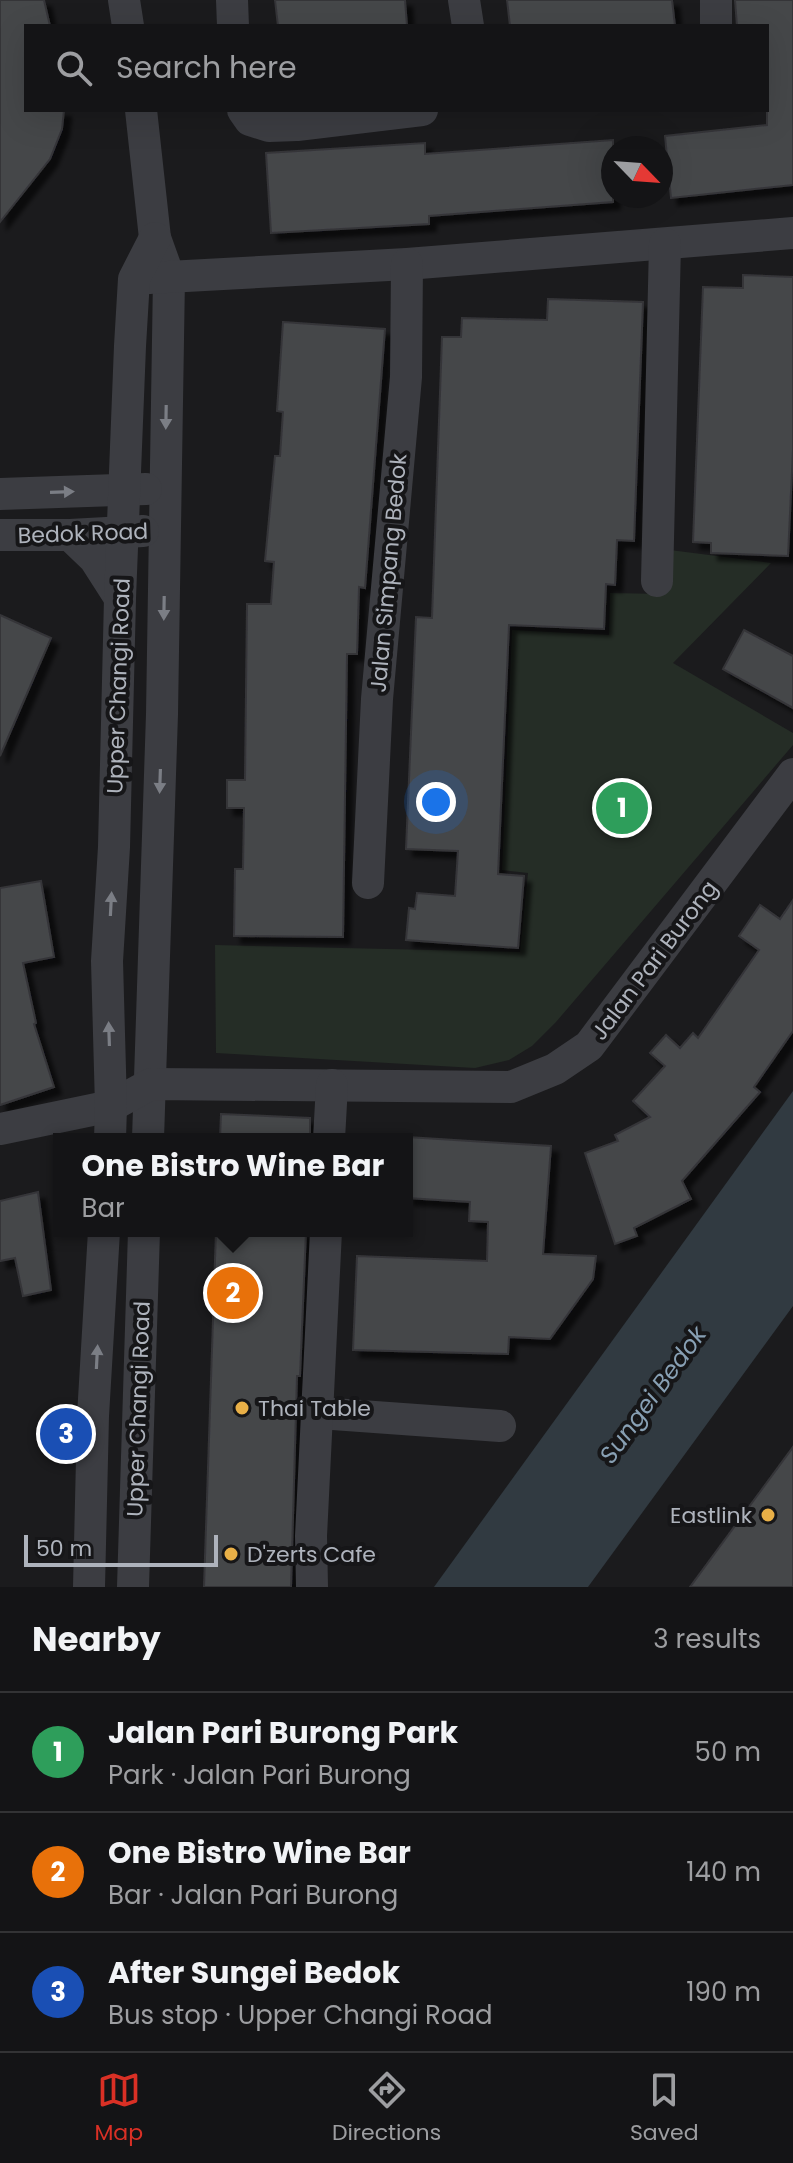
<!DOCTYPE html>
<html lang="en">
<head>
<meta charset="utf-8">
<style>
	:root { --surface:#141416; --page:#212123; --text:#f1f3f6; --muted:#9d9ea1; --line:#333335; --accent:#d93025 }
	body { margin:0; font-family:Poppins,sans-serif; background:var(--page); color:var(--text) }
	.compass { position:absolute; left:601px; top:136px; width:72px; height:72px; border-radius:50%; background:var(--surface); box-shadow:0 8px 32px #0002; rotate:115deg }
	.scale { position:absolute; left:24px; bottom:20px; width:194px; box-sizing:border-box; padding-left:8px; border:4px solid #aeb3bc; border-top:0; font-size:22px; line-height:28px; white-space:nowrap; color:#aeb3bc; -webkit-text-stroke:6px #161618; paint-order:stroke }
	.you { position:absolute; left:436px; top:802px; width:28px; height:28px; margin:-20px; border:6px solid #fff; border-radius:50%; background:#1a73e8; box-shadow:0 0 0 12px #1a73e833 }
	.badge { display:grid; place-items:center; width:52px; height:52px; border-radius:50%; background:var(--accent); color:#fff; font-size:26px; font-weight:700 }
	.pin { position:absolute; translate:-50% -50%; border:4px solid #fff; box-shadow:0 2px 8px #0006 }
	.popup { position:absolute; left:53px; top:1133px; width:360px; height:104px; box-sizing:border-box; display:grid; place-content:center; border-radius:0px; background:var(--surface); filter:drop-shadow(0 2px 6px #0005); font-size:26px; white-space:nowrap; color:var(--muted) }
	.popup b { font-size:30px; color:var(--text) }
	.popup::after { content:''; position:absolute; left:50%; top:100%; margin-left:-16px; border:16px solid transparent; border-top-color:var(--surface) }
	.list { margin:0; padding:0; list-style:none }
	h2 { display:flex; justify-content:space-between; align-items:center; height:104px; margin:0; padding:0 32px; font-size:34px }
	h2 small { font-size:26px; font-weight:400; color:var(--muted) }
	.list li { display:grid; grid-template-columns:52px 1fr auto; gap:24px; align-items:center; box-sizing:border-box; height:120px; padding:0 32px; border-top:2px solid var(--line) }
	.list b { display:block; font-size:30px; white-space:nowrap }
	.list p { margin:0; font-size:26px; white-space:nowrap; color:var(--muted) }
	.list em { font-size:26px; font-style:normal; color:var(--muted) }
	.icon { flex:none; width:44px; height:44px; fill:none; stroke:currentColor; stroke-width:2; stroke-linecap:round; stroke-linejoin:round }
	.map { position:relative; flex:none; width:793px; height:1587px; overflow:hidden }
	.search { position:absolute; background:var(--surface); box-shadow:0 8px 32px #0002; left:24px; right:24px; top:24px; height:88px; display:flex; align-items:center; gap:20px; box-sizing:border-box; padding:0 28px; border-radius:0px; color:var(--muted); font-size:30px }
	.sheet { height:464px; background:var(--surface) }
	nav { display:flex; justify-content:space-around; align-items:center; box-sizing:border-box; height:112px; border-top:2px solid var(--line); background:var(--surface); font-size:22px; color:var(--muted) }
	nav a { display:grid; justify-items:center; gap:4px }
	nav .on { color:var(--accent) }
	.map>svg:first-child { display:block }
	.green { fill:#252d26 }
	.water { fill:#313a41 }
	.building { fill:#45464a; stroke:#353539; stroke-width:2; filter:url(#shadow) }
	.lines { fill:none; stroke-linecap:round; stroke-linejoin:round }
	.minor { stroke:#3c3d42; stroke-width:32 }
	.oneway { fill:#7b7e85 }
	.poi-dot { fill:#e9b047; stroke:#161618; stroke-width:3 }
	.labels { text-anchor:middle; stroke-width:8; stroke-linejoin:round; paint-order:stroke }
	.street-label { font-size:22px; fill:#aeb3bc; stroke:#161618 }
	.poi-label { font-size:22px; fill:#aeb3bc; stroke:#161618; text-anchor:start }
	.water-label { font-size:24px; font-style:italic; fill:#88a0b4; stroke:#161618 }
</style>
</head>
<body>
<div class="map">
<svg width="793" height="1587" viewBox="0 0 793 1587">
	<defs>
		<filter id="shadow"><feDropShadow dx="7" dy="7" stdDeviation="2" flood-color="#0009"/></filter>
	</defs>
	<rect width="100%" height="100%" fill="#1b1b1d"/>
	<polygon class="green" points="662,549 771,563 673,663 793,733 793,745 556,1022 532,1046 509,1060 475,1068 216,1053 215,945 520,952 528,873 502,870 512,630 609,635 610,593 662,594"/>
	<polygon class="water" points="793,1091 793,1306 588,1587 434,1587"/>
	<g class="building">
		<polygon points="0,0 44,0 50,26 26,26 26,110 64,110 62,129 50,159 0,222"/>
		<polygon points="275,0 405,0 407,26 278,26"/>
		<polygon points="507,0 672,0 675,26 510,26"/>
		<polygon points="735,0 793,0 793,185 671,198 665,136 767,125 767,26 737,26"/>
		<polygon points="613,140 613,202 429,216 429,224 271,233 266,153 425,143 425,154"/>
		<polygon points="743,275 793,277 793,450 788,556 711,553 711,543 693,542 703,287 743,288"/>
		<polygon points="548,299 643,302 634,541 617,540 615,585 606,584 604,629 509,625 498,874 524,876 518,948 406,940 409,908 415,909 417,893 455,896 458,851 406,849 416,617 432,618 442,337 461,337 462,318 547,320"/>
		<polygon points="283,322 385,329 365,588 359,587 357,654 347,654 343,937 234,936 235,869 243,869 244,808 227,808 227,780 245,780 247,604 271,604 274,562 265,561 275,456 280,456 283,412 277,411"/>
		<polygon points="0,615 51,638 0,756"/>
		<polygon points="744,630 793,656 793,708 723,669"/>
		<polygon points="41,881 54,957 23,963 36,1023 34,1024 54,1087 0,1105 0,888"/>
		<polygon points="793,900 793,1031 754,1087 760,1092 682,1181 691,1199 634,1228 637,1236 615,1244 585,1153 618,1141 615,1135 650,1117 633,1101 665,1066 650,1053 666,1035 680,1048 693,1033 698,1038 759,950 739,936 760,905 780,919"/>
		<polygon points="221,1114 310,1118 310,1139 220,1139"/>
		<polygon points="407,1137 551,1146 543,1254 596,1256 593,1279 550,1339 509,1337 508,1354 353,1350 357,1256 487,1261 488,1222 469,1221 470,1202 407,1198"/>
		<polygon points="38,1192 51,1290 23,1296 15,1258 0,1261 0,1201"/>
		<polygon points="216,1231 306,1231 300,1376 297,1376 291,1587 204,1587"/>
		<polygon points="793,1447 793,1587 690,1587"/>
	</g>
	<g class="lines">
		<g class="minor">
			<polyline points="124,0 128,26"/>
			<polyline points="232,0 233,26"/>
			<polyline points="464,0 468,26"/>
			<polyline points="716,26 716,0"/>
			<polyline points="141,110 155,238 169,277 162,714 148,1139"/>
			<polyline points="243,110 250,120 269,126 297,125 422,110"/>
			<polyline points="149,278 407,264 793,233"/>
			<polyline points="0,494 146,489"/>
			<polyline points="0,535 70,535 143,531"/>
			<polyline points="70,535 95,559 120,598"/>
			<polyline points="657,581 665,244"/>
			<polyline points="368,883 377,699 406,377 407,264"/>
			<polyline points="0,1129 111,1106 151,1084 511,1087 555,1069 589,1046 793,774"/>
			<polyline points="110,1139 111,1106 107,961 114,847 120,598 130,346 134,279 155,238"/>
			<polyline points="329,1139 332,1085"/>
			<polyline points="319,1413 500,1426"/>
			<polyline points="89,1587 93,1416 104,1231"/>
			<polyline points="133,1587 144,1231"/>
			<polyline points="312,1587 311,1536 326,1231"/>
		</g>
	</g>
	<defs><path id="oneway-solid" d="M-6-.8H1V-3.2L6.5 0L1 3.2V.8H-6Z" transform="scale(2)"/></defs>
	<g class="oneway">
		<use href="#oneway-solid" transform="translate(166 417) rotate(91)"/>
		<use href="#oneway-solid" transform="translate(62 492) rotate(-2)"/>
		<use href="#oneway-solid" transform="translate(164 608) rotate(91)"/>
		<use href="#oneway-solid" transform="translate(160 781) rotate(92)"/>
		<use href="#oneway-solid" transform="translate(111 904) rotate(-87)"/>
		<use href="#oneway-solid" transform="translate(109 1034) rotate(-92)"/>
		<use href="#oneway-solid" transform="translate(97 1357) rotate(-87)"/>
	</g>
	<g class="poi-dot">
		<circle cx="242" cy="1408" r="8"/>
		<circle cx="768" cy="1515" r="8"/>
		<circle cx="231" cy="1554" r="8"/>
	</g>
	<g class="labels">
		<g class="street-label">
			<text transform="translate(83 533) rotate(-2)" y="8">Bedok Road</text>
			<text transform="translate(388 573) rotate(-85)" y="8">Jalan Simpang Bedok</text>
			<text transform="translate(118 686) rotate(-88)" y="8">Upper Changi Road</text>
			<text transform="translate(654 960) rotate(-53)" y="8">Jalan Pari Burong</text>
			<text transform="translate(138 1409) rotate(-88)" y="8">Upper Changi Road</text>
		</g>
		<g class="poi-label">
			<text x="258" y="1416">Thai Table</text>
			<text x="752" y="1523" text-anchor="end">Eastlink</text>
			<text x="247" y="1562">D'zerts Cafe</text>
		</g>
		<g class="water-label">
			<text transform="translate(653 1395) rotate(-54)" y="8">Sungei Bedok</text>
		</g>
	</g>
</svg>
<svg class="compass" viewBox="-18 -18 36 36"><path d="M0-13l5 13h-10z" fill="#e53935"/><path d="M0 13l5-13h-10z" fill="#9d9ea1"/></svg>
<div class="scale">50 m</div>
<div class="you"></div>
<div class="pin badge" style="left:622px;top:808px;background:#2e9e5b">1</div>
<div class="pin badge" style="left:233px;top:1293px;background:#e8710a">2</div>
<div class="popup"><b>One Bistro Wine Bar</b>Bar</div>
<div class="pin badge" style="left:66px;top:1434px;background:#1a4fb4">3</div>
<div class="search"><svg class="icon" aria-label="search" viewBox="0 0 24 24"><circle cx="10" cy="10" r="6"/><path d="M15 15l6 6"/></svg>Search here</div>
</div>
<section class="sheet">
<h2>Nearby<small>3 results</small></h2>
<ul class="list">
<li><span class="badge" style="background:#2e9e5b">1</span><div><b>Jalan Pari Burong Park</b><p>Park · Jalan Pari Burong</p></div><em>50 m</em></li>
<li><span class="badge" style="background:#e8710a">2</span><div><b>One Bistro Wine Bar</b><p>Bar · Jalan Pari Burong</p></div><em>140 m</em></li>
<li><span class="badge" style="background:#1a4fb4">3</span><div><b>After Sungei Bedok</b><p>Bus stop · Upper Changi Road</p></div><em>190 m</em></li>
</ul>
</section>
<nav>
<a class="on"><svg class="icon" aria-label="map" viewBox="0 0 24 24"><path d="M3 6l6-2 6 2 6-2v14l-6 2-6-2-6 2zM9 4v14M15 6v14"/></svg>Map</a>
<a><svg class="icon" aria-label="directions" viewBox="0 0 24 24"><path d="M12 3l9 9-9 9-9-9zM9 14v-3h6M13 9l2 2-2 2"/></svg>Directions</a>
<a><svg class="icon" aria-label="saved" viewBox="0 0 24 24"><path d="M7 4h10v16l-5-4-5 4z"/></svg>Saved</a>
</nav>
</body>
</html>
